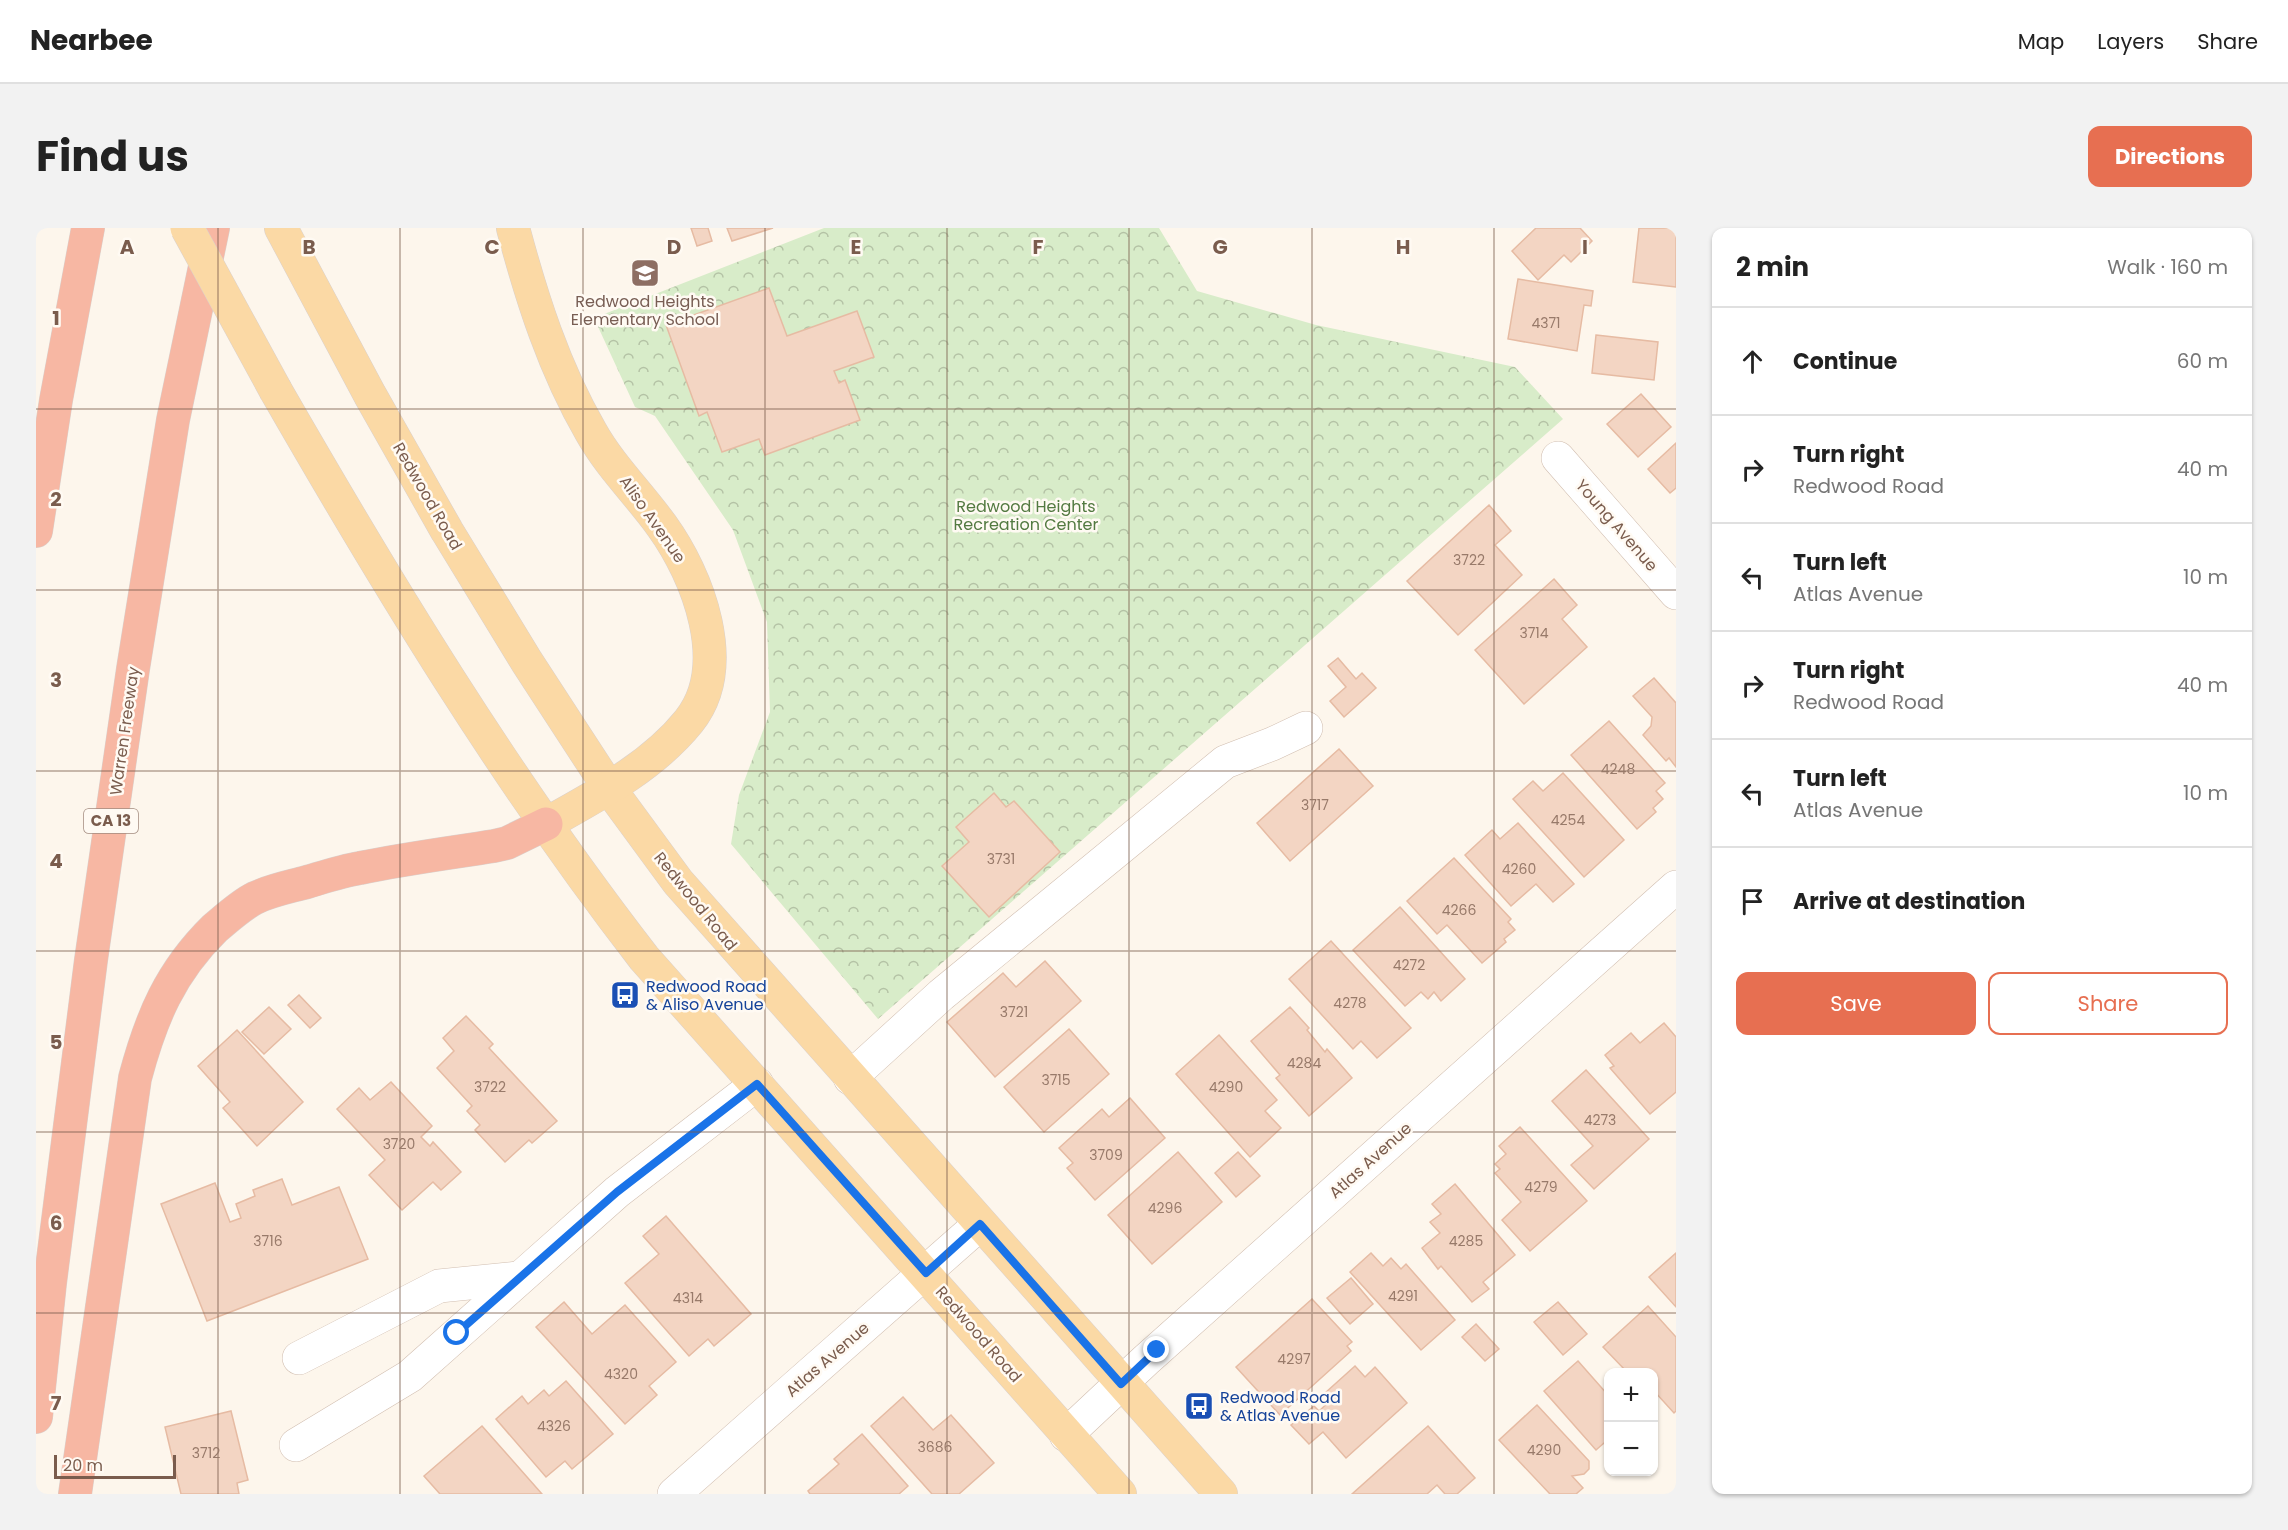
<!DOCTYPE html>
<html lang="en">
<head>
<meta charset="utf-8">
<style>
	:root { --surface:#fff; --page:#f2f2f2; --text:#222; --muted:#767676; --line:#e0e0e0; --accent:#e76f51 }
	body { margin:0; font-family:Poppins,sans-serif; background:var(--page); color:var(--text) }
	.controls { position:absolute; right:18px; bottom:18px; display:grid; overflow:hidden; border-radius:12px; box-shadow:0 2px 4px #0004 }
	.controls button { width:54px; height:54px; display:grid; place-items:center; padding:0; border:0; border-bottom:2px solid var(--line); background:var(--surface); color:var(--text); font:30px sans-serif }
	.scale { position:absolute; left:18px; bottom:15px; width:122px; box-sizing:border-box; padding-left:6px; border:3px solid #7a5c4d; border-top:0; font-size:16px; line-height:21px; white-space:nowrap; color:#7a5c4d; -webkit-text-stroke:4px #fffaf3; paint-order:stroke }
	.stop { position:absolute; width:18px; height:18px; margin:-14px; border:4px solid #1a73e8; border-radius:50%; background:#fff }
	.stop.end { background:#1a73e8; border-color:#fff; box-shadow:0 2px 6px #0008 }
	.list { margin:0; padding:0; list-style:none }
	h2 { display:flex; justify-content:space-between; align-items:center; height:78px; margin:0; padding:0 24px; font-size:26px }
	h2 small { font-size:20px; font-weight:400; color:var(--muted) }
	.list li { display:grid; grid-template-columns:39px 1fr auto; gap:18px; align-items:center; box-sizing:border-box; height:108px; padding:0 24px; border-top:2px solid var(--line) }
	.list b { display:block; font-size:22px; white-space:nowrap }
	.list p { margin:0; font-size:20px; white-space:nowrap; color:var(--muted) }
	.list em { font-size:20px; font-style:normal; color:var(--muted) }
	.actions { display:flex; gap:12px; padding:18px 24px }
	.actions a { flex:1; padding:14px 0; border:2px solid var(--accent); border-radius:12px; text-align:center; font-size:21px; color:var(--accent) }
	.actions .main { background:var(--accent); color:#fff }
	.icon { flex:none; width:33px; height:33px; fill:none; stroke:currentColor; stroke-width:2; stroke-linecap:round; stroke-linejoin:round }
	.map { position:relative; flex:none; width:1640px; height:1266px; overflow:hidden; border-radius:12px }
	header { display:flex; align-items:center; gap:36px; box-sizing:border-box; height:84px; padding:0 30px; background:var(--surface); border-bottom:2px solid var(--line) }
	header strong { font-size:28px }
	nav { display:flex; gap:33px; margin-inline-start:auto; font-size:21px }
	.intro { display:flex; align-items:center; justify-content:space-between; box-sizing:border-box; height:144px; padding:0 36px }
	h1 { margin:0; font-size:42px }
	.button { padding:15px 27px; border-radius:12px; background:var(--accent); color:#fff; font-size:21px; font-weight:700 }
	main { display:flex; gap:36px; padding:0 36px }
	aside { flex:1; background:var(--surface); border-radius:12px; box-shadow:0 2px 4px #0004 }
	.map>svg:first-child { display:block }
	.forest { fill:url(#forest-crowns) }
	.building { fill:#f3d5c3; stroke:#e6bba3; stroke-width:1.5 }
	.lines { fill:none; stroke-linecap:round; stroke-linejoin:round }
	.minor-casing { stroke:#d1beb0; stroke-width:34 }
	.major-casing { stroke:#dad1cd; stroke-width:34 }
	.highway-casing { stroke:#dad1cd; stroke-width:34 }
	.minor { stroke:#fff; stroke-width:33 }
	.major { stroke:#fbd9a5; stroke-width:33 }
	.highway { stroke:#f7b7a3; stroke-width:33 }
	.major-bridge-casing { stroke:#dad1cd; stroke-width:34; stroke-linecap:butt }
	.major-bridge { stroke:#fbd9a5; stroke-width:33 }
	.route { stroke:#1a73e8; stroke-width:8 }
	.grid { fill:none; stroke:#7a5c4d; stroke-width:1.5; stroke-opacity:0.55 }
	.labels { text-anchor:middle; stroke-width:5; stroke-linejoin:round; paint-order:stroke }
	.number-label { font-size:14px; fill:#987a6a }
	.shield { fill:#fffaf3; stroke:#a28b7f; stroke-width:1.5 }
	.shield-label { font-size:15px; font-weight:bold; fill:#7a5c4d }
	.education-label { font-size:16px; fill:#785e54; stroke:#fffaf3 }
	.street-label { font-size:16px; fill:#7a5c4d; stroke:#fffaf3 }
	.park-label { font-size:16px; fill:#537a41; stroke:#fffaf3 }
	.transit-label { font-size:16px; fill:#164399; stroke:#fffaf3; text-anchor:start }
	.grid-label { font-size:20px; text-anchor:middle; font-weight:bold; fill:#7a5c4d; stroke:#fffaf3; stroke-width:5; stroke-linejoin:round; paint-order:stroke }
</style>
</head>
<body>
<header>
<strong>Nearbee</strong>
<nav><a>Map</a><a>Layers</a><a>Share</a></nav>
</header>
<div class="intro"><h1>Find us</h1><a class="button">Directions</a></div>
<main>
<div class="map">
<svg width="1640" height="1266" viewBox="0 0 1640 1266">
	<defs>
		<pattern id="forest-crowns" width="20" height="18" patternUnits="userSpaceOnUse" patternTransform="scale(1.5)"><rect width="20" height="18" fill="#d8ecc9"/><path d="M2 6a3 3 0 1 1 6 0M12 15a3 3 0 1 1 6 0" fill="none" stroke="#b4c2a5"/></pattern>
	</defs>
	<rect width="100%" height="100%" fill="#fdf6ec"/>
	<polygon class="forest" points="788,0 1123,0 1161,63 1280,97 1479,139 1527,191 842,791 695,616 703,567 734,484 731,394 697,302 619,188 599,179 558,90"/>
	<g class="building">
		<polygon points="655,0 672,0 676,13 661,18"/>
		<polygon points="691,0 737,0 696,13"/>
		<polygon points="1500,0 1544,0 1556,13 1535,34 1528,27 1502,52 1476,23"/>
		<polygon points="1603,0 1640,0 1640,59 1597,54"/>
		<polygon points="1482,51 1557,63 1555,78 1548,77 1541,123 1472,111"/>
		<polygon points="733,60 751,108 821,83 838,129 798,143 803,155 809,152 824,192 729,227 723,211 686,224 671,184 663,188 630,97"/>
		<polygon points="1560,107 1622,114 1618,152 1556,145"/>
		<polygon points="1605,166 1635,199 1602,229 1571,196"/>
		<polygon points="1640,215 1640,260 1634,265 1612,241"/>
		<polygon points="1453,277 1475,303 1459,317 1486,347 1422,407 1371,353"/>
		<polygon points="1518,351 1541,377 1526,391 1551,419 1488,476 1439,422"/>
		<polygon points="1302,430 1320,451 1326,445 1340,460 1308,489 1294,473 1310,459 1292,438"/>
		<polygon points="1618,450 1640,475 1640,539 1633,530 1630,533 1607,507 1615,498 1616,489 1597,468"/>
		<polygon points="1573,493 1629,555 1620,563 1627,571 1617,580 1620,584 1601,601 1535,527"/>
		<polygon points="1303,521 1337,558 1254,633 1221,595"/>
		<polygon points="1527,545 1588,612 1548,649 1477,571 1497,553 1507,563"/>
		<polygon points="958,565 970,579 978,573 1024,624 953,689 906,638 933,614 920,599"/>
		<polygon points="1482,595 1538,656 1517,674 1500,656 1475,678 1429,627 1456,602 1464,611"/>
		<polygon points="1418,630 1475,691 1472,694 1479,702 1468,711 1470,714 1446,735 1411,697 1401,706 1371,673"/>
		<polygon points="1364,679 1429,751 1405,773 1398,764 1392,771 1385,764 1369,778 1317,722"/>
		<polygon points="1295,713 1375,800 1341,830 1325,813 1317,821 1253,751"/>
		<polygon points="1009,733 1045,773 959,849 911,794 967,745 980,759"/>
		<polygon points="263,767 285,790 274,800 252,777"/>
		<polygon points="233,779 255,801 228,826 206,804"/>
		<polygon points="1254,779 1273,800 1271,802 1289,824 1291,821 1316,850 1273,888 1240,850 1244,847 1215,813"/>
		<polygon points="430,788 457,816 453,820 521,893 496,915 493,912 469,934 439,902 444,897 431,883 436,878 401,840 418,823 407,810"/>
		<polygon points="1628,795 1640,809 1640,864 1614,886 1574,840 1578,838 1569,827 1595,805 1604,815"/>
		<polygon points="1033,801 1073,846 1008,904 968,859"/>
		<polygon points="201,802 267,874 221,918 187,880 194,874 162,838"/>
		<polygon points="1183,807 1241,872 1229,883 1245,900 1214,929 1140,846"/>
		<polygon points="1550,842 1613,911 1558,961 1535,937 1557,918 1516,873"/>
		<polygon points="355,854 396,898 385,909 394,918 397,914 425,944 405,962 397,954 366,982 333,947 349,932 301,881 323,860 334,872"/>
		<polygon points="1094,870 1129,910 1059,972 1031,940 1037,935 1023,920 1066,881 1073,889"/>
		<polygon points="1484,899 1551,973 1494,1023 1466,992 1485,974 1459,945 1464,941 1459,936 1470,926 1463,918"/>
		<polygon points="1142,924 1186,974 1116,1036 1072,987"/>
		<polygon points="1202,924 1224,948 1200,969 1179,945"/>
		<polygon points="246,951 256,977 303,959 332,1031 171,1093 125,976 179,955 194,994 205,990 200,976 219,968 217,962"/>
		<polygon points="1419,956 1479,1027 1447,1054 1453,1061 1436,1074 1405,1038 1402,1041 1386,1020 1404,1005 1394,994 1405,986 1396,976"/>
		<polygon points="630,988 715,1086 678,1118 672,1111 653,1128 589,1055 623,1026 607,1008"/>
		<polygon points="1335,1025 1347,1038 1355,1030 1365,1041 1370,1036 1419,1092 1385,1122 1314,1044"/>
		<polygon points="1640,1025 1640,1079 1613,1049"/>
		<polygon points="1315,1050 1337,1076 1314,1096 1291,1070"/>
		<polygon points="1276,1071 1316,1114 1311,1118 1315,1123 1244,1187 1200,1139"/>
		<polygon points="528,1074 556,1106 589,1077 640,1134 613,1158 621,1167 589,1196 500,1099"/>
		<polygon points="1522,1074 1551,1106 1527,1127 1498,1094"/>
		<polygon points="1612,1078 1640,1109 1640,1183 1638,1185 1618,1163 1618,1144 1591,1144 1567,1119"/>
		<polygon points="1440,1096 1463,1121 1449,1133 1426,1109"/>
		<polygon points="1542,1133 1572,1167 1572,1220 1568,1215 1560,1222 1508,1163"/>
		<polygon points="1319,1138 1329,1149 1339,1139 1371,1175 1310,1230 1287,1204 1273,1216 1255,1197 1278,1178 1283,1183 1295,1172 1289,1165"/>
		<polygon points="530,1153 577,1206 536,1241 529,1233 510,1249 460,1191 486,1168 492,1176 508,1162 513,1168"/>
		<polygon points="867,1169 897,1202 915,1187 958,1235 923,1266 896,1266 835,1198"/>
		<polygon points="1501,1177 1553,1233 1553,1241 1548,1246 1536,1248 1547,1260 1540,1266 1514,1266 1463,1212"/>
		<polygon points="195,1183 212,1252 201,1255 203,1266 145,1266 129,1199"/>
		<polygon points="446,1198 506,1266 404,1266 388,1248"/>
		<polygon points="1392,1198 1439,1250 1421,1266 1409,1266 1401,1257 1391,1266 1316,1266"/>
		<polygon points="826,1206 872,1258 863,1266 774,1266 772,1263 803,1236 798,1231"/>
	</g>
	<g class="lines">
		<g class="minor-casing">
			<g id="minor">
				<polyline points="1522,230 1640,365"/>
				<polyline points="814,850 905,767 1189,534 1236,516 1270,500"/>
				<polyline points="263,1130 403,1058 482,1050"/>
				<polyline points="1030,1207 1110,1132 1640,659"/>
				<polyline points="260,1217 374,1148 581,964 721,856"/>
				<polyline points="638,1266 944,996"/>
			</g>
		</g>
		<g class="major-casing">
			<g id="major">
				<polyline points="245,0 334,167 411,303 491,434 573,560 642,654 1185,1266"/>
				<path d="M 477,0 C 496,71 518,140 555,204 C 574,238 603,266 626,298 C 662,348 697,438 653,493 C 616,539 560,568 510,596"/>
				<path d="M 240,163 C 352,358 470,552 608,730 L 1084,1266"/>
			</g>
		</g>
		<g class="highway-casing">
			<g id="highway">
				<polyline points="0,303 20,172 52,0"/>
				<polyline points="0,1189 14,1055 55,732 97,441 137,192 177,0"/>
				<path d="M 39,1266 L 99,850 C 115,790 134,744 179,700 C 191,690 205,677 219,670 C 236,662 253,659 271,654 C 288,649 306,643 324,640 C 368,631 414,625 458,618 L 471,615 L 510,596"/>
			</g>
		</g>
		<use href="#minor" class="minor"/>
		<use href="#major" class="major"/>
		<use href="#highway" class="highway"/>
		<g class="major-bridge-casing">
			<polyline id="major-bridge" points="151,0 240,163"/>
		</g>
		<use href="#major-bridge" class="major-bridge"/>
	</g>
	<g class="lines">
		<polyline class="route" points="421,1105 581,964 721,856 890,1045 944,996 1085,1156 1121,1122"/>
	</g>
	<path class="grid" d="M 182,0 L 182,1266M 364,0 L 364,1266M 547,0 L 547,1266M 729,0 L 729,1266M 911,0 L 911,1266M 1093,0 L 1093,1266M 1276,0 L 1276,1266M 1458,0 L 1458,1266M 0,181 L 1640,181M 0,362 L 1640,362M 0,543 L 1640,543M 0,723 L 1640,723M 0,904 L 1640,904M 0,1085 L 1640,1085"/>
	<defs>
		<g id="school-square" transform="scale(1.5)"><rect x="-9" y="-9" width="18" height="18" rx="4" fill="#8d6e63" stroke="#fffaf3"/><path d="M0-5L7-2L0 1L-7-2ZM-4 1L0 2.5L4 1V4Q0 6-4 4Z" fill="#fff"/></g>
		<g id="bus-square" transform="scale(1.5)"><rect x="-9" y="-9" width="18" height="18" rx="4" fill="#1a4fb4" stroke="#fffaf3"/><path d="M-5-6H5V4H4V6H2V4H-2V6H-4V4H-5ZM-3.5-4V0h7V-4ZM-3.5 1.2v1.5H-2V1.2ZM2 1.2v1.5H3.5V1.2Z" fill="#fff"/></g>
	</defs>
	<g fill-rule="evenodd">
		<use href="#school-square" x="609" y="45"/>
		<use href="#bus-square" x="589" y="767"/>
		<use href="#bus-square" x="1163" y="1178"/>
	</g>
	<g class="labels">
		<g class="number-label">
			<text x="1510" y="100">4371</text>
			<text x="1433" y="337">3722</text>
			<text x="1498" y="410">3714</text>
			<text x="1582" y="546">4248</text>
			<text x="1279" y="582">3717</text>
			<text x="1532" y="597">4254</text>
			<text x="965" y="636">3731</text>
			<text x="1483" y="646">4260</text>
			<text x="1423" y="687">4266</text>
			<text x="1373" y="742">4272</text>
			<text x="1314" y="780">4278</text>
			<text x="978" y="789">3721</text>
			<text x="1268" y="840">4284</text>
			<text x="1020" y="857">3715</text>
			<text x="454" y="864">3722</text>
			<text x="1190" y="864">4290</text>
			<text x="1564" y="897">4273</text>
			<text x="363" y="921">3720</text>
			<text x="1070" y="932">3709</text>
			<text x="1505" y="964">4279</text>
			<text x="1129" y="985">4296</text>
			<text x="232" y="1018">3716</text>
			<text x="1430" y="1018">4285</text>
			<text x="1367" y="1073">4291</text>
			<text x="652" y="1075">4314</text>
			<text x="1258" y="1136">4297</text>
			<text x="585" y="1151">4320</text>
			<text x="518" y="1203">4326</text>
			<text x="899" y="1224">3686</text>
			<text x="1508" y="1227">4290</text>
			<text x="170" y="1230">3712</text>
		</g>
		<rect class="shield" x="48" y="581" width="54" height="24" rx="4.5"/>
		<g class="shield-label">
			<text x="75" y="598">CA 13</text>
		</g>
		<g class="education-label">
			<text x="609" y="79">Redwood Heights<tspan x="609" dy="18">Elementary School</tspan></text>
		</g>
		<g class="street-label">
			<text transform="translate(392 268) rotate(60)" y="6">Redwood Road</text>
			<text transform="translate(617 291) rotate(55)" y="6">Aliso Avenue</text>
			<text transform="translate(1581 297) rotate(49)" y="6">Young Avenue</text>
			<text transform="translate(88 503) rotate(-82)" y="6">Warren Freeway</text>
			<text transform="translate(660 673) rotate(51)" y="6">Redwood Road</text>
			<text transform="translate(1334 932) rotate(-42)" y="6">Atlas Avenue</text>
			<text transform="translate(943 1106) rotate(49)" y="6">Redwood Road</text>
			<text transform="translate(791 1131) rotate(-41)" y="6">Atlas Avenue</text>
		</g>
		<g class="park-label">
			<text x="990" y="284">Redwood Heights<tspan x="990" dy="18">Recreation Center</tspan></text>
		</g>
		<g class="transit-label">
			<text x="610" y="764">Redwood Road<tspan x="610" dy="18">&amp; Aliso Avenue</tspan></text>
			<text x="1184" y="1175">Redwood Road<tspan x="1184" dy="18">&amp; Atlas Avenue</tspan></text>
		</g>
	</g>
	<g class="grid-label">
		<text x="91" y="26">A</text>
		<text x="273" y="26">B</text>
		<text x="456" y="26">C</text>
		<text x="638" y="26">D</text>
		<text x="820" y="26">E</text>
		<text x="1002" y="26">F</text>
		<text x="1184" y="26">G</text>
		<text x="1367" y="26">H</text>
		<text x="1549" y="26">I</text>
		<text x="20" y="97">1</text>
		<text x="20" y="278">2</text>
		<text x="20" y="459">3</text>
		<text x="20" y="640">4</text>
		<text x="20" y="821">5</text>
		<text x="20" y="1002">6</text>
		<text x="20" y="1182">7</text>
	</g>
</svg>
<div class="controls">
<button>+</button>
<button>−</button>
</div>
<div class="scale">20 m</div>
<div class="stop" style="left:421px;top:1105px"></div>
<div class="stop end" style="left:1121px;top:1122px"></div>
</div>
<aside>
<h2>2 min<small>Walk · 160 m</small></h2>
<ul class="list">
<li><svg class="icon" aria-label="ahead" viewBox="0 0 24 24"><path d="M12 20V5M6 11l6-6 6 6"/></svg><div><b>Continue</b></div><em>60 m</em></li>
<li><svg class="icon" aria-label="right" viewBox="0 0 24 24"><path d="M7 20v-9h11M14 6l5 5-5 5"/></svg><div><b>Turn right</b><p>Redwood Road</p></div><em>40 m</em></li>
<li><svg class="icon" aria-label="left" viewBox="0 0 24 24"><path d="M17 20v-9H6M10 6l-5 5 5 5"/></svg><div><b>Turn left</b><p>Atlas Avenue</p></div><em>10 m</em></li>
<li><svg class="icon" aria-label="right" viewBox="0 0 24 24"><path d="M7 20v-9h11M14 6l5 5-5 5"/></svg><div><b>Turn right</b><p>Redwood Road</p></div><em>40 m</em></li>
<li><svg class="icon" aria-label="left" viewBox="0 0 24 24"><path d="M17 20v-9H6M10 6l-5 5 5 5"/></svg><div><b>Turn left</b><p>Atlas Avenue</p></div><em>10 m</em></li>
<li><svg class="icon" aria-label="arrive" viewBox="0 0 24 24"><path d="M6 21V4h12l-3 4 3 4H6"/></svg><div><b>Arrive at destination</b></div></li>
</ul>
<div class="actions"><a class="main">Save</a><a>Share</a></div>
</aside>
</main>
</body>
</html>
